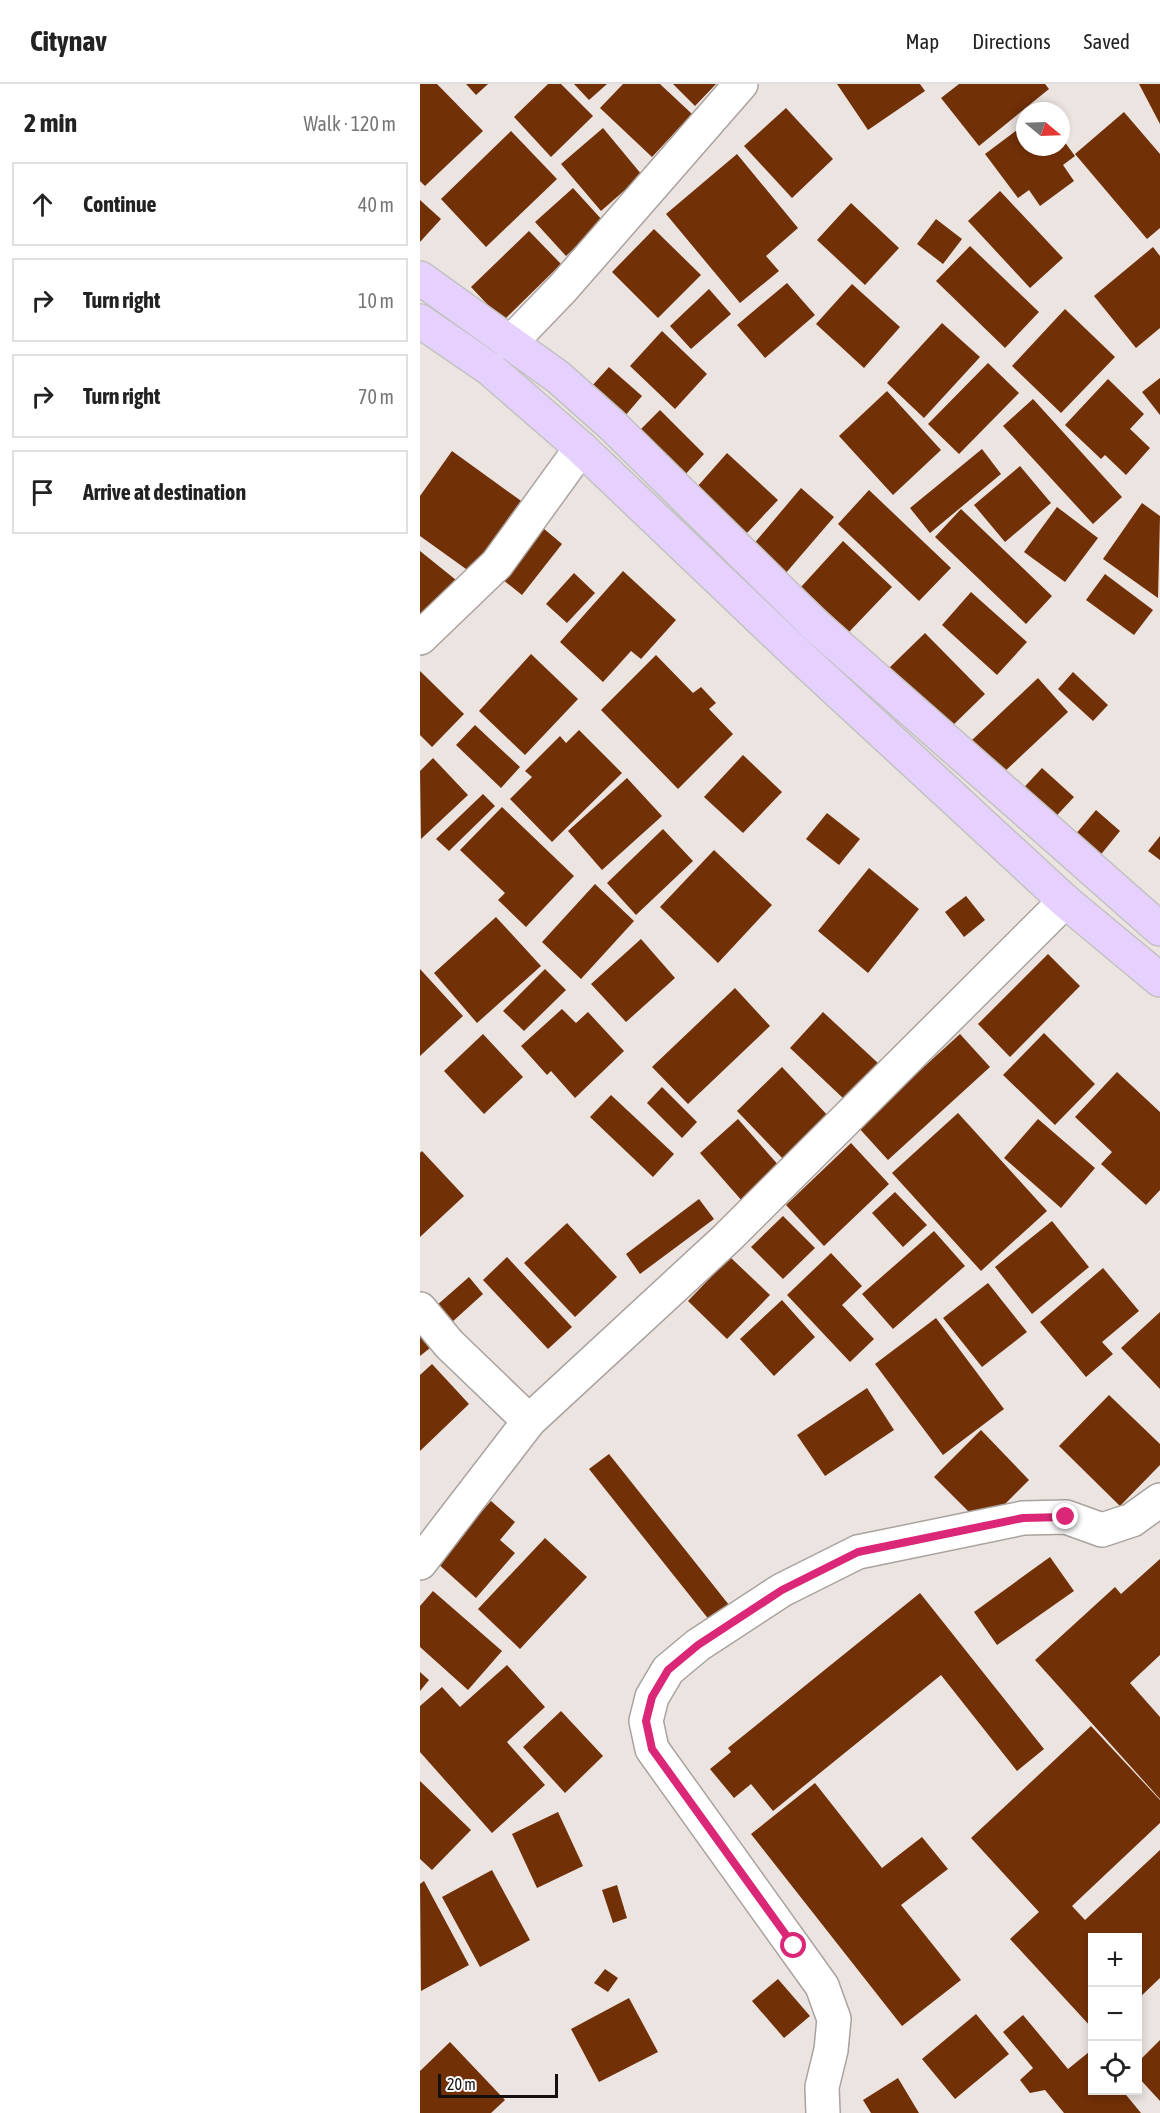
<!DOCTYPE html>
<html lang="en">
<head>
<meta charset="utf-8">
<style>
	:root { --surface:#fff; --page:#f2f2f2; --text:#222; --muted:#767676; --line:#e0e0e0 }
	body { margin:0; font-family:"Asap Condensed",sans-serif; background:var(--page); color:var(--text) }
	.controls { position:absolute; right:18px; bottom:18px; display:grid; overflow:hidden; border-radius:0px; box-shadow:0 3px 9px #0003 }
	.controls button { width:54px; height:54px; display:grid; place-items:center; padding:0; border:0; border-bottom:2px solid var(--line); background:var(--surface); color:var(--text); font:30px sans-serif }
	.compass { position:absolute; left:596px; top:18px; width:54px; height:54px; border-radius:50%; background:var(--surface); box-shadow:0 3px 9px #0003; rotate:109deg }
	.scale { position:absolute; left:18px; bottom:15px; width:120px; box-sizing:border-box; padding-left:6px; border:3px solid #13100f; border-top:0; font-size:16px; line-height:21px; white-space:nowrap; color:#13100f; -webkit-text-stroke:4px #fff; paint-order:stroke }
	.stop { position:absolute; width:18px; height:18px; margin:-14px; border:4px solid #db2777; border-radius:50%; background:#fff }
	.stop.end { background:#db2777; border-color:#fff; box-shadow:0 2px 6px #0008 }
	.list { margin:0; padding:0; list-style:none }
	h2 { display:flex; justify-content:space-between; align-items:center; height:78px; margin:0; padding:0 24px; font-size:26px }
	h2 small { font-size:20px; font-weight:400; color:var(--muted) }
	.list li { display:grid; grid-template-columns:39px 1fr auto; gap:18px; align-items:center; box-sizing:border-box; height:84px; margin:0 12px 12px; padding:0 12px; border:2px solid var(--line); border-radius:0px }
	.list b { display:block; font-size:22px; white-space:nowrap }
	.list em { font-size:20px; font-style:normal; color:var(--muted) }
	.icon { flex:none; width:33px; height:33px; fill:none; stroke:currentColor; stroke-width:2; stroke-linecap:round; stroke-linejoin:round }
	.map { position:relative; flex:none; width:740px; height:2029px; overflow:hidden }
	header { display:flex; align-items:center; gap:36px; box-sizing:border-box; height:84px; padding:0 30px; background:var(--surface); border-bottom:2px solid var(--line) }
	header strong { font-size:28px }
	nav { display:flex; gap:33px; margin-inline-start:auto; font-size:21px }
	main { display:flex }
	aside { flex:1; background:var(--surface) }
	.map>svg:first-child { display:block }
	.building { fill:#723007 }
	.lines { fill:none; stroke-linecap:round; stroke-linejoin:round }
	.minor-casing { stroke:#a9a29e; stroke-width:36 }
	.primary-casing { stroke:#c2c1c1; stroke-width:36 }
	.minor { stroke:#fff; stroke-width:33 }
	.primary { stroke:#e6d1fe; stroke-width:33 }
	.route { stroke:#db2777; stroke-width:8 }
</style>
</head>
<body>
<header>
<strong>Citynav</strong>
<nav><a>Map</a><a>Directions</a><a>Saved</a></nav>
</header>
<main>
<aside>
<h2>2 min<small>Walk · 120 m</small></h2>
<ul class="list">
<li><svg class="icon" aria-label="ahead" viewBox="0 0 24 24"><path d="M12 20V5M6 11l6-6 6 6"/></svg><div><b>Continue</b></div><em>40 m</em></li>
<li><svg class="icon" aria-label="right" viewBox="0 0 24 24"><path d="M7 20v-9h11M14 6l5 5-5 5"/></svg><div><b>Turn right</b></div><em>10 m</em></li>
<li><svg class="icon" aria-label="right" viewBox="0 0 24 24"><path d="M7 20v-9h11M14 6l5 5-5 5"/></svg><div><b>Turn right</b></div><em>70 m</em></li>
<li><svg class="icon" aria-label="arrive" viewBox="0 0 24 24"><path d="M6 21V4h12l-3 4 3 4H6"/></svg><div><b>Arrive at destination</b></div></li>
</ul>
</aside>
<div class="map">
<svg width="740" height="2029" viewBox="0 0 740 2029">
	<rect width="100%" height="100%" fill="#ece4e0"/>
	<g class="building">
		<polygon points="0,0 17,0 63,47 5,102 0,97"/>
		<polygon points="46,0 68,0 56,11"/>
		<polygon points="128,0 141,0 173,32 131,73 94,33"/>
		<polygon points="154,0 187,0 169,16"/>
		<polygon points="203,0 240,0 272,30 232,73 180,24"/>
		<polygon points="253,0 296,0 275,22"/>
		<polygon points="417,0 500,0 505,7 448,46"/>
		<polygon points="539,0 625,0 629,5 559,62 521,14"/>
		<polygon points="719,0 740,0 740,40"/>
		<polygon points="366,24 413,75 372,114 324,62"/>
		<polygon points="704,28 740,70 740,144 727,155 655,70"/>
		<polygon points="605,40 605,63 641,63 641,53 655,72 643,81 654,97 620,122 609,106 598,114 565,70"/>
		<polygon points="183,44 222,91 181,127 141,80"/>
		<polygon points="91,47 137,95 66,163 21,115"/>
		<polygon points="317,70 378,144 346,172 359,187 320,219 246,130"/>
		<polygon points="153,104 183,137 146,172 115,138"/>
		<polygon points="580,107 643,174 610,204 548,137"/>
		<polygon points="0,116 21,135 0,158"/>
		<polygon points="431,119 479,164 445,201 397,156"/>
		<polygon points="516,135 542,155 523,180 497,160"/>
		<polygon points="234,145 281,191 238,234 192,188"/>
		<polygon points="109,147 141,180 83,237 51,203"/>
		<polygon points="550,162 619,228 585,264 516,197"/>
		<polygon points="733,163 740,172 740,244 716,264 674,212"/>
		<polygon points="367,199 395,231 345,274 317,241"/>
		<polygon points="432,200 480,243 444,284 396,240"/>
		<polygon points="289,205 311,230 271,265 250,242"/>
		<polygon points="645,225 695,273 641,329 592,282"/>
		<polygon points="522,239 560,273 504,334 467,299"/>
		<polygon points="242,247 287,290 255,325 210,282"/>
		<polygon points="568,279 599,309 539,370 508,340"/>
		<polygon points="189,283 222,312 204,333 171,303"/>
		<polygon points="740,294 740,331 722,308"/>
		<polygon points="688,295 724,330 710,345 730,364 706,391 685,371 681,375 645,341"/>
		<polygon points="467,307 521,366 473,411 419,352"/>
		<polygon points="613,315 702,413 673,440 583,342"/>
		<polygon points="240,326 284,370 262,394 217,349"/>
		<polygon points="562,365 581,390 510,449 490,424"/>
		<polygon points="32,367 104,419 53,490 0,452 0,412"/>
		<polygon points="307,369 358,416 327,449 277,403"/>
		<polygon points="600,382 631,419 585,458 554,421"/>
		<polygon points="381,404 414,433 365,490 332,462"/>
		<polygon points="449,406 531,484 499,517 418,440"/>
		<polygon points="722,419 740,432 738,514 683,475"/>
		<polygon points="637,423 678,454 645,498 604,468"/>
		<polygon points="541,425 632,512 606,540 515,453"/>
		<polygon points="123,444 142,460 102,511 82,495"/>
		<polygon points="423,457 472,503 429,548 381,503"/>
		<polygon points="0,467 36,496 0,541"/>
		<polygon points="203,487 256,536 221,575 211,567 183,598 140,558"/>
		<polygon points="154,489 175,509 147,539 126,520"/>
		<polygon points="685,490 733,526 714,551 666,516"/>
		<polygon points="551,508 607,558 577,591 522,541"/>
		<polygon points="505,549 565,610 527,647 468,585"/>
		<polygon points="111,570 158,615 105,671 59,627"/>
		<polygon points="236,571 273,609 281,603 296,619 289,625 313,650 258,705 181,626"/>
		<polygon points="0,587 44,630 12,663 0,651"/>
		<polygon points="653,588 688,621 673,637 638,605"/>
		<polygon points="618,594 648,628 582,690 551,657"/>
		<polygon points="55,641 100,683 81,704 36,661"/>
		<polygon points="159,646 202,689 132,758 90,715 112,693 105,687 140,652 146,659"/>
		<polygon points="323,671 362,708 323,749 284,713"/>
		<polygon points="13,674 48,711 1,755 0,687"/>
		<polygon points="622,684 654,713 627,742 595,713"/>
		<polygon points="207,694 242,732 182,786 148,747"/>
		<polygon points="63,710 75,722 29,767 16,755"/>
		<polygon points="82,723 154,792 106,843 78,816 85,809 40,766"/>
		<polygon points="676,726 700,747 674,779 649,758"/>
		<polygon points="407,729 440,755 419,781 386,755"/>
		<polygon points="243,745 273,777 216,831 187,799"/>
		<polygon points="740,752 740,776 728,767"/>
		<polygon points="294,766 352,821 298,879 240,823"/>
		<polygon points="449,784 499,825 448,889 398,847"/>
		<polygon points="175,800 214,837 161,895 122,858"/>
		<polygon points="546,812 565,836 544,853 525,828"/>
		<polygon points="76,833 121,882 57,939 14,889"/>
		<polygon points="221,855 255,894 206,938 171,900"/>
		<polygon points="628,870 660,902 590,973 558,940"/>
		<polygon points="0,885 43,932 0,972"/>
		<polygon points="125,885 146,906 104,947 83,927"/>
		<polygon points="315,904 350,942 268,1020 232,983"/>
		<polygon points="142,925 156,939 168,928 204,967 155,1014 131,987 127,991 101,962"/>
		<polygon points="403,928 459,980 425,1016 370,964"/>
		<polygon points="624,949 675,1000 635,1041 583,991"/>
		<polygon points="63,950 103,993 64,1030 24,987"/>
		<polygon points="540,950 570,983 468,1076 438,1043"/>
		<polygon points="362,983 411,1035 367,1079 317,1027"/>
		<polygon points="697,988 740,1028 740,1106 726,1121 681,1080 692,1068 655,1033"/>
		<polygon points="242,1003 277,1038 262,1054 227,1019"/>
		<polygon points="191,1011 254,1070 233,1093 170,1033"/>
		<polygon points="538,1029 627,1127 561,1187 472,1089"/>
		<polygon points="318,1035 360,1083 323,1118 280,1069"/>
		<polygon points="618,1035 675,1084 641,1124 584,1074"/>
		<polygon points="431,1059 469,1100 404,1162 366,1121"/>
		<polygon points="2,1067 44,1112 0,1153 0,1069"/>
		<polygon points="475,1108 507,1141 483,1163 452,1129"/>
		<polygon points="279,1115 294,1135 220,1190 206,1170"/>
		<polygon points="363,1132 395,1164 363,1195 331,1163"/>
		<polygon points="632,1137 669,1183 612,1230 575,1183"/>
		<polygon points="147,1139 197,1193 155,1233 104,1179"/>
		<polygon points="514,1147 545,1182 473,1245 442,1210"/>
		<polygon points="411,1169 442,1202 422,1221 454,1255 430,1278 367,1211"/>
		<polygon points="87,1173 152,1243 128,1265 63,1196"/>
		<polygon points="310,1173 350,1211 307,1255 268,1217"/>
		<polygon points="683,1184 719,1227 682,1258 693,1270 666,1293 620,1238"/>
		<polygon points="49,1193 63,1210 31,1239 16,1222"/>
		<polygon points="568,1199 607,1248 562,1283 523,1234"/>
		<polygon points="362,1216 395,1253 354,1292 320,1255"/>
		<polygon points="740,1228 740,1305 701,1264"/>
		<polygon points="516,1234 584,1325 523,1371 455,1280"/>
		<polygon points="0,1250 10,1264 0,1272"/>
		<polygon points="12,1280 49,1320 0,1367 0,1291"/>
		<polygon points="447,1304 474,1346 405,1392 377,1351"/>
		<polygon points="689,1311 740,1360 740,1381 700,1422 639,1362"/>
		<polygon points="561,1346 609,1396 563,1442 514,1393"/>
		<polygon points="189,1370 317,1531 298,1547 169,1385"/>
		<polygon points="71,1417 95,1438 80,1456 95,1469 56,1514 16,1478"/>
		<polygon points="125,1454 167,1493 100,1565 58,1525"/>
		<polygon points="630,1473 654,1507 577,1561 554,1528"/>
		<polygon points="740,1475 740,1571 710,1599 740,1633 740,1715 615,1576 695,1503 701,1510"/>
		<polygon points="13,1507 82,1567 48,1606 0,1563 0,1522"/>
		<polygon points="500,1509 624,1665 597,1687 521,1591 353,1727 331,1700 314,1714 290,1685 311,1668 308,1664"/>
		<polygon points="87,1581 125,1623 87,1658 125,1701 72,1749 0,1668 0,1622 22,1603 40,1623"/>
		<polygon points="0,1588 9,1596 0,1607"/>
		<polygon points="141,1627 183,1672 145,1709 103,1663"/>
		<polygon points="671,1642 740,1716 740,1739 652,1822 665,1836 740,1766 740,1894 718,1915 718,1854 672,1854 672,1944 590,1855 619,1828 551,1754"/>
		<polygon points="0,1697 51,1746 12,1786 0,1775"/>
		<polygon points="395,1699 462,1784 502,1753 528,1785 481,1821 541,1896 482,1942 331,1750"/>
		<polygon points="138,1728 163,1782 117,1804 92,1750"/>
		<polygon points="72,1786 110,1856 60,1883 22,1813"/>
		<polygon points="4,1797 49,1881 1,1907 0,1800"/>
		<polygon points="197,1801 207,1834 193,1839 182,1806"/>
		<polygon points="185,1885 198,1894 188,1908 174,1899"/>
		<polygon points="358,1895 390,1932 364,1954 332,1917"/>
		<polygon points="209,1914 238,1968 179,1998 151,1945"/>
		<polygon points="556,1930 589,1970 535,2015 502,1975"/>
		<polygon points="603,1931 648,1985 669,1968 672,1972 672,2006 702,2006 721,2029 644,2029 625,2006 610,2009 600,1996 613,1984 583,1948"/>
		<polygon points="740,1956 740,2017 718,1993 718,1978"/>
		<polygon points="30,1958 85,2016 71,2029 0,2029 0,1987"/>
		<polygon points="478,1994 499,2029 451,2029 443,2016"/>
	</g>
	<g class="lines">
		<g class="minor-casing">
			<g id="minor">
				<polyline points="90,259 143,204 321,0"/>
				<polyline points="0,554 77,480 161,364"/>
				<polyline points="0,1225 29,1260 109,1337"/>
				<polyline points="0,1479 109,1337 307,1154 645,817"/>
				<polyline points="403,2029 402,2003 411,1966 414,1935 402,1902 232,1665 226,1637 232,1613 248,1586 278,1561 362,1506 438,1468 603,1434 646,1433 682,1446 712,1436 740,1416"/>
			</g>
		</g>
		<g class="primary-casing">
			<g id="primary">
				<polyline points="0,194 138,293 192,341 395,541 740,845"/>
				<polyline points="0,237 70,285 161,364 373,566 645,817 740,896"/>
			</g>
		</g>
		<use href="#minor" class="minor"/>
		<use href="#primary" class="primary"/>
	</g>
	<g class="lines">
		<polyline class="route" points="374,1862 232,1665 226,1637 232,1613 248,1586 278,1561 362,1506 438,1468 603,1434 646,1433"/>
	</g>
</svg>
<div class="controls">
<button>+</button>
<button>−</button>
<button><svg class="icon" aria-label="locate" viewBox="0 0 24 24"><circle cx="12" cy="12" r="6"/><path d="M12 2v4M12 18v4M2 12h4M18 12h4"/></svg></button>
</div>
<svg class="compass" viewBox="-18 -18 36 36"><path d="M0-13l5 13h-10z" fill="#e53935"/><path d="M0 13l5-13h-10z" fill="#767676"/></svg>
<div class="scale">20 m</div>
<div class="stop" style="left:374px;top:1862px"></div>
<div class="stop end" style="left:646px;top:1433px"></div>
</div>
</main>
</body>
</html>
